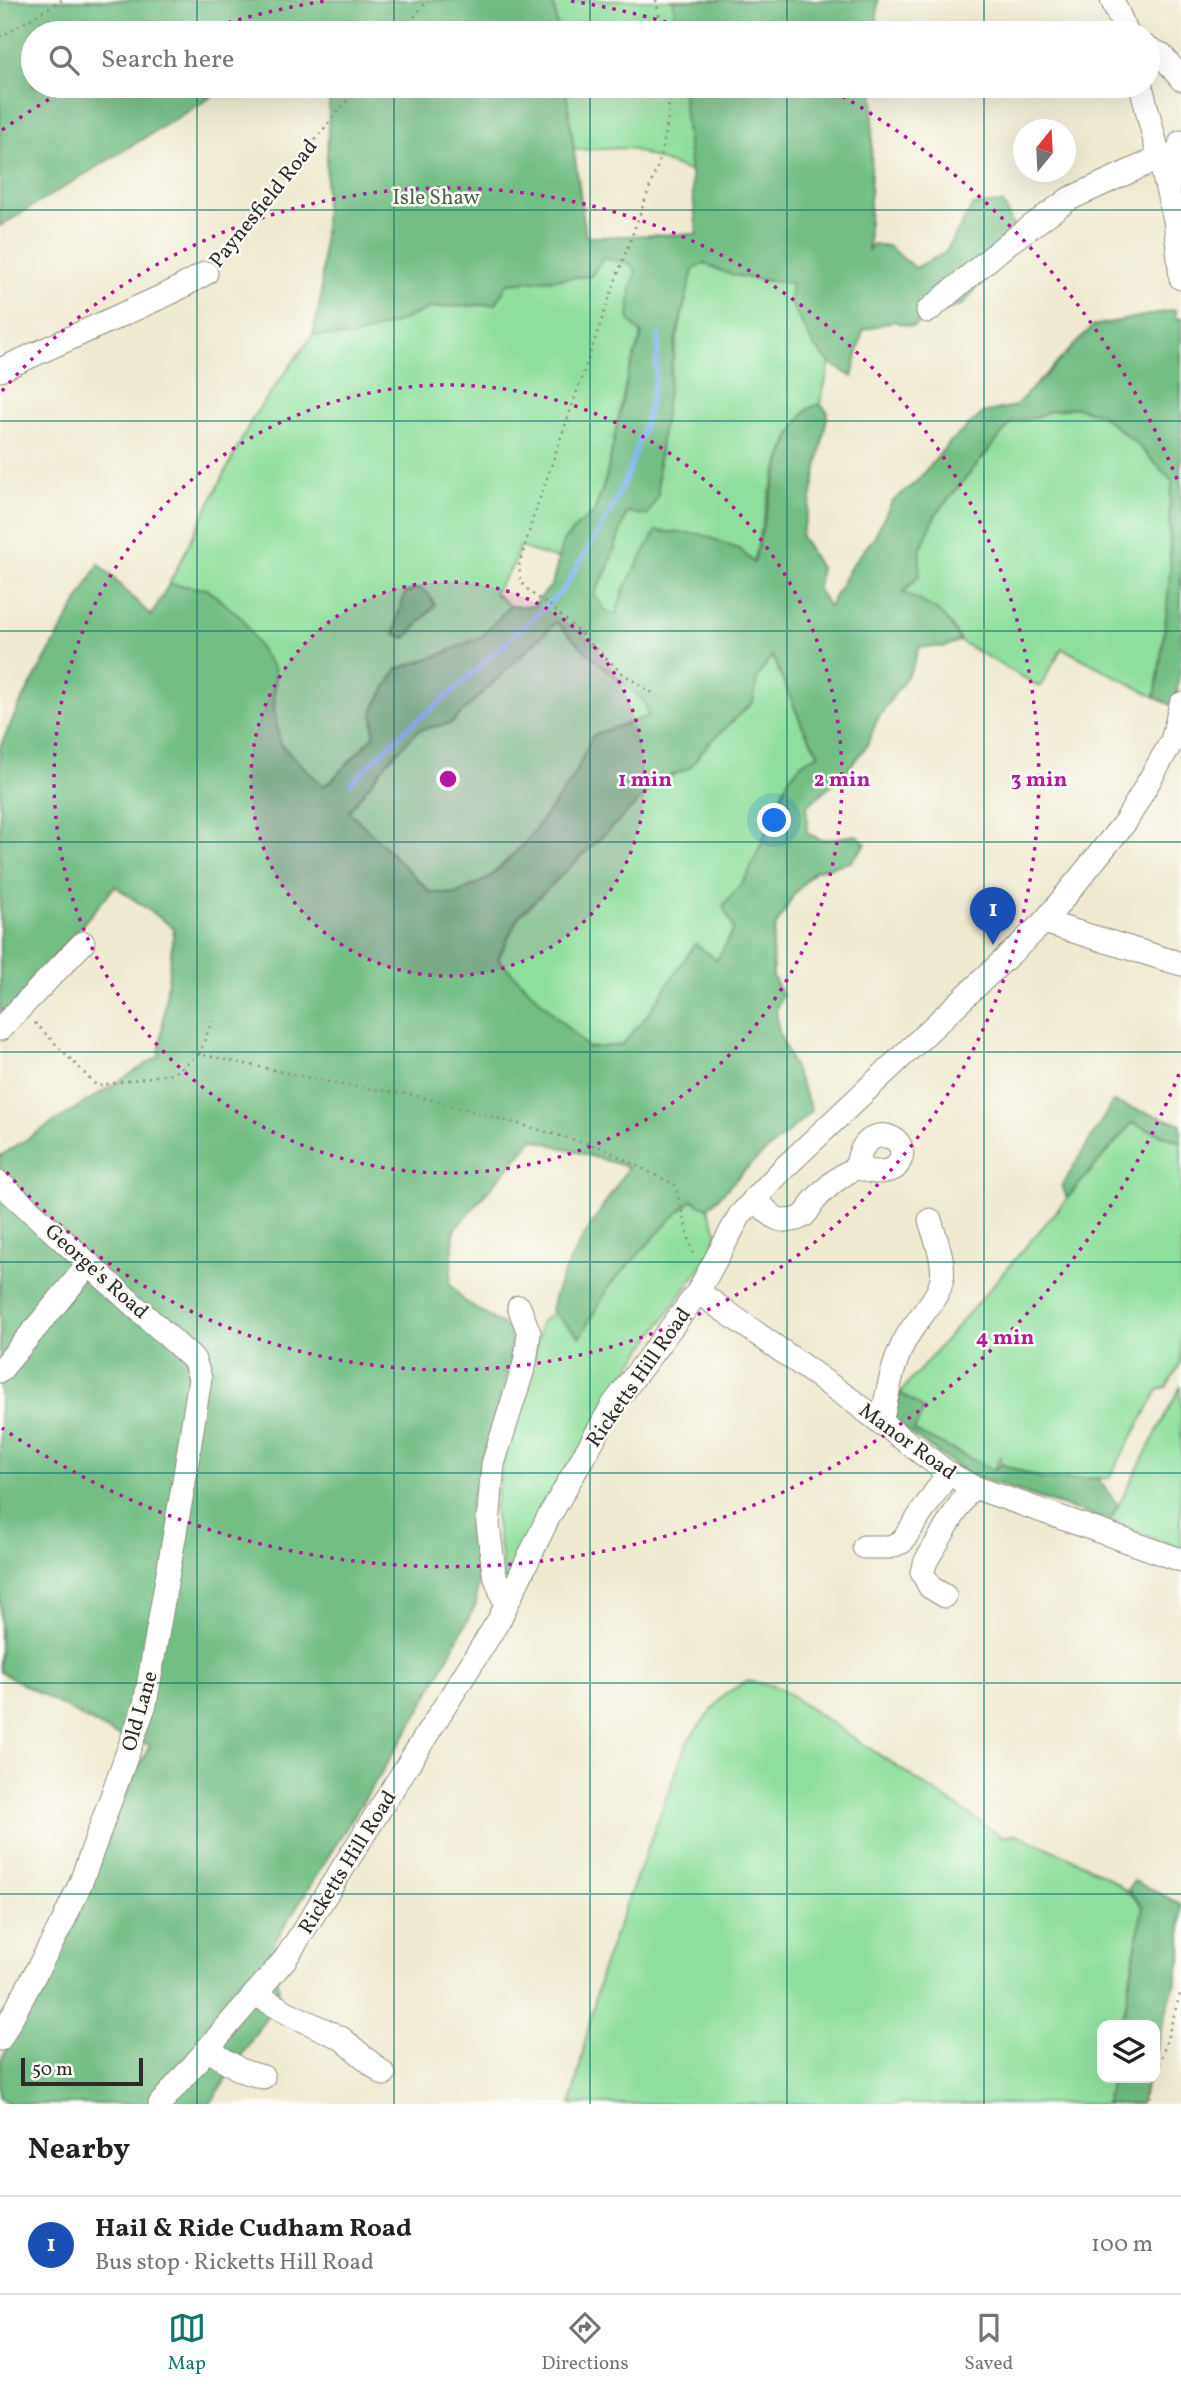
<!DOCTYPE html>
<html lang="en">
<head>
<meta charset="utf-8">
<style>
	:root { --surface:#fff; --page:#f2f2f2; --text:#202124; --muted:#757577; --line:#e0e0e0; --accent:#0f766e }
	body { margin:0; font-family:Vollkorn,serif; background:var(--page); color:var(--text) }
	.controls { position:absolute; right:21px; bottom:21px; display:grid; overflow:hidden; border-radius:14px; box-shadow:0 7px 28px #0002 }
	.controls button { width:63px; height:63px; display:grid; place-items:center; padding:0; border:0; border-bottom:2px solid var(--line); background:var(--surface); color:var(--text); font:35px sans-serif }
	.compass { position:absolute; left:1013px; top:119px; width:63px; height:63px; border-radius:50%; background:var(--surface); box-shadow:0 7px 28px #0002; rotate:18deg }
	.scale { position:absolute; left:21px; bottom:18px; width:122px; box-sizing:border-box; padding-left:7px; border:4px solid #2b2b2b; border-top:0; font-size:19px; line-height:24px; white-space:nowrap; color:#2b2b2b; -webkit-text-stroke:5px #fdfcf7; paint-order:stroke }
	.you { position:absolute; left:775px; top:821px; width:24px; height:24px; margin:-18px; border:5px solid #fff; border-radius:50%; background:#1a73e8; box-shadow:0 0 0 10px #1a73e833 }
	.badge { display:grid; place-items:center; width:46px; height:46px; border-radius:50%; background:var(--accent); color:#fff; font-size:23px; font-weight:700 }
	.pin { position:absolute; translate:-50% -58px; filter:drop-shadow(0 2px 4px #0008) }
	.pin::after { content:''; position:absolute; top:37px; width:24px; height:21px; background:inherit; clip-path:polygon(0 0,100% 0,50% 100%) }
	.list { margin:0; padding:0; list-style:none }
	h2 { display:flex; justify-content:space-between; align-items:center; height:91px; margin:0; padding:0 28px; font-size:30px }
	h2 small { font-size:23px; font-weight:400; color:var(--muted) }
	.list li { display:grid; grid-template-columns:46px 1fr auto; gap:21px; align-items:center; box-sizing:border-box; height:98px; padding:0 28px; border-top:2px solid var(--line) }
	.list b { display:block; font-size:26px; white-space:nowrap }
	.list p { margin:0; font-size:23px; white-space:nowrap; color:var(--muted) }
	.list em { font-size:23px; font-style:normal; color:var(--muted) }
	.icon { flex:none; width:38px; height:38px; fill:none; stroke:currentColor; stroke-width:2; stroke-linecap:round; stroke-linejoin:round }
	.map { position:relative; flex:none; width:1181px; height:2104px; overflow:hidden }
	.search { position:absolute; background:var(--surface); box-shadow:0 7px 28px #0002; left:21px; right:21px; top:21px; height:77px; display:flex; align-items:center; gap:18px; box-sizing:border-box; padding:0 24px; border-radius:38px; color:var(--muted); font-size:26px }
	.sheet { height:189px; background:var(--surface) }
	nav { display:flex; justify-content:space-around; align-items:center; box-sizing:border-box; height:98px; border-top:2px solid var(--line); background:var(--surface); font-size:19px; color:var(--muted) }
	nav a { display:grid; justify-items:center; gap:4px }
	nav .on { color:var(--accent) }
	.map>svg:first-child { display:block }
	.green { fill:#8edf9e; stroke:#5c8564; stroke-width:2 }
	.forest { fill:#72be85; stroke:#4e7458; stroke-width:2; fill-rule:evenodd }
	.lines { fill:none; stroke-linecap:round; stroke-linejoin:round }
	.stream { stroke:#80b6ee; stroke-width:5 }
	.minor-casing { stroke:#8d8a7e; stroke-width:25 }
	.path { stroke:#8d8a7e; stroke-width:2.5; stroke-dasharray:2 5; stroke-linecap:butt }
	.minor { stroke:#fff; stroke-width:23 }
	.grid { fill:none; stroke:#0f766e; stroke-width:2; stroke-opacity:0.55 }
	.ring { fill:none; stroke:#b5179e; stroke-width:3.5; stroke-dasharray:3.5 7 }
	.labels { text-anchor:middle; stroke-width:5; stroke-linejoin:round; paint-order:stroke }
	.park-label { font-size:21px; fill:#49614e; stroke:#fdfcf7 }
	.street-label { font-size:21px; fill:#2b2b2b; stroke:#fdfcf7 }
	.centre { fill:#b5179e; stroke:#fdfcf7; stroke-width:3.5 }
	.ring-label { font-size:21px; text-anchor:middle; font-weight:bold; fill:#b5179e; stroke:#fdfcf7; stroke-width:5; stroke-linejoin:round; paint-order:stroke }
</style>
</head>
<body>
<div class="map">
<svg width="1181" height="2104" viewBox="0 0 1181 2104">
	<rect width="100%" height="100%" fill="#fdfcf7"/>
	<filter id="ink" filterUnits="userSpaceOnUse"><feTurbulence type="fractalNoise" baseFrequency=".0143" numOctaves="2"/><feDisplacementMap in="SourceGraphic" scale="14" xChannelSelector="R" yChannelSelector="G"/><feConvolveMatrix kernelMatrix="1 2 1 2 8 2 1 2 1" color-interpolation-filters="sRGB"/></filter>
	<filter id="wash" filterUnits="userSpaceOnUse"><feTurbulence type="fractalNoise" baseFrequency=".00686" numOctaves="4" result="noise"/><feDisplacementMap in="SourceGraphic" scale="28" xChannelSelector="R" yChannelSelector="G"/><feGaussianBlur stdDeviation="1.57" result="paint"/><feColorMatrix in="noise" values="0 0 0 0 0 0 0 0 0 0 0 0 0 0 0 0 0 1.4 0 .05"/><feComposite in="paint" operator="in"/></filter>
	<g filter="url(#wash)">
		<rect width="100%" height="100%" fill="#efead1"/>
		<g class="green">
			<polygon points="553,0 673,0 677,33 558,33"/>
			<polygon points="565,86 682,86 691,172 629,148 574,150"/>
			<polygon points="603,258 629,263 637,272 631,289 642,334 628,374 606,478 594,513 576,527 563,542 558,559 519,547 514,564 494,593 510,606 481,637 440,655 397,669 373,710 374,736 332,780 323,786 280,744 274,710 275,670 207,589 169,584 253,417 313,335 353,337 395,323 430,308 496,304 507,283 591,276"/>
			<path d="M 704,263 C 730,279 763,280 792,283 L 814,346 L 830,363 L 820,404 C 815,406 810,407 806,411 C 777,447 763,519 754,564 L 624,589 L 616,615 L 606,611 L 594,595 L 608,568 L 627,512 L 658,496 C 658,420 675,343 693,270 Z"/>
			<path d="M 1075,407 L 1100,414 L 1136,443 L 1173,482 C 1166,509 1171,544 1170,573 C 1168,614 1161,656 1155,697 L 1062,648 L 1040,687 L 960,641 L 951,624 L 903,593 L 919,576 L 920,550 L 936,514 L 1012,422 L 1033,418 L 1050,411 Z"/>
			<polygon points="556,622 591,656 644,701 649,716 593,735 572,780 525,843 488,879 455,894 430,892 348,811 387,761 419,730 451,723"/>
			<polygon points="772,654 803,727 819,755 789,778 748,875 724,906 734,929 717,961 695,944 648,1014 622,1046 588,1048 498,959 518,917 660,780 689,768 706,746 753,702 757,678"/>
			<polygon points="1132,1123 1181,1142 1181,1362 1167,1387 1159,1389 1109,1478 1046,1480 1001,1464 1000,1457 994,1470 913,1431 924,1409 900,1393"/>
			<polygon points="689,1199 708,1208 717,1232 712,1251 623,1377 505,1584 494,1508 509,1434 535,1355 541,1322 554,1312 580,1337 610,1285 670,1220 688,1204"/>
			<polygon points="1181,1386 1181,1549 1110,1521"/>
			<path d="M 747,1681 L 777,1687 L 1003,1837 L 1016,1834 C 1061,1854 1110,1870 1143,1907 L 1122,2025 L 1102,2025 L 1102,2078 L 1111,2078 L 1106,2104 L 571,2104 L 602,1969 L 688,1740 L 725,1694 Z"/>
		</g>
		<g class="forest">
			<polygon points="0,0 553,0 558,33 332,33 332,23 315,33 33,33 33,86 229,86 0,226"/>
			<polygon points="673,0 878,0 876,33 677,33"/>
			<path d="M 330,86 L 565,86 L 586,237 L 697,234 L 682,86 L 874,86 L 868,251 L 872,244 L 888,246 L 915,268 L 945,253 L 973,205 L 1003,203 L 1021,243 L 987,274 L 964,304 L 931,316 L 912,327 L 893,321 L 863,330 L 852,377 L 830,363 L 814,346 L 790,302 L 792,283 C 763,280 730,278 704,263 L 693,270 L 675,340 L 658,463 L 658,496 L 647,516 L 627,512 L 608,568 L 594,595 L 606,611 L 616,614 L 624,589 L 656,531 L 701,534 L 741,550 L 754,563 C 761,532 785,424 810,408 C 813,406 817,405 820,404 L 828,412 L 810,504 L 801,536 L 820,568 L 818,589 L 829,607 L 851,566 L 873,539 L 892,502 L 916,482 L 948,444 L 983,413 L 1015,406 L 1093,326 L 1175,310 L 1176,320 L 1181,318 L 1181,658 L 1175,707 L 1155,697 C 1162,654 1168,611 1170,568 C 1172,539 1166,509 1173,482 L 1136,443 L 1100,414 L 1075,407 L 1050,411 L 1033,418 L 1012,422 L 936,514 L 920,550 L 919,576 L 903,592 C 934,609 943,608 960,641 L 944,647 L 919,647 L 911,670 L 877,720 L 866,747 L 844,774 L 807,806 L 807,833 L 821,840 L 857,835 L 866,844 L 850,862 L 814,871 L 794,894 L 775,928 L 772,945 L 773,977 L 782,995 L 776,1010 L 779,1033 L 812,1111 L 749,1166 L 708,1208 L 692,1200 L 670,1220 L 610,1285 L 580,1337 L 551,1310 C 561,1262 604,1208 628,1167 L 533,1139 L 454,1230 L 450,1284 L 463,1300 L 510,1330 L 512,1357 L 470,1504 L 471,1541 L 479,1557 L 476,1604 L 418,1714 L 275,1941 L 279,1997 L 210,2104 L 10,2104 L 0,2097 L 0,2062 L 75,1924 L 103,1838 L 150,1745 L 114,1734 L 0,1672 L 0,1156 L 159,1056 L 174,928 L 115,886 L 12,1007 L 0,1012 L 0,747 L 19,706 L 99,564 L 151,616 L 169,584 L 207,589 L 243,619 L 260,649 L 275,670 L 274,710 L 280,744 L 323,786 L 332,780 L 374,736 L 373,710 L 397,669 L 440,655 L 481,637 L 510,606 L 533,606 L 552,585 L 563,542 L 576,527 L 594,513 L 606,478 L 628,374 L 642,335 L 629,320 L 631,289 L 636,271 L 629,263 L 603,258 L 591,276 L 508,283 L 496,304 L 430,308 L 395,323 L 353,337 L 313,335 L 321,297 ZM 556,622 L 591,656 L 644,701 L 649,716 L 593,735 L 572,780 L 525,843 L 488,879 L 455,894 L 430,892 L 349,811 L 388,761 L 419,730 L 451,723 ZM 772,655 L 803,727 L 819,754 L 803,762 L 789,778 L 748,875 L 723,906 L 734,929 L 717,960 L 695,944 L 648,1014 L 622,1045 L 588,1048 L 498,959 L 518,917 L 660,781 L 689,768 L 706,746 L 753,702 L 757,678 Z"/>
			<polygon points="420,588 430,596 435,605 406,638 395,634 397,619 405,593"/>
			<polygon points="1113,1102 1181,1124 1181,1142 1132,1123 1067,1198 1062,1186"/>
			<polygon points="900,1393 924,1409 914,1431 994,1470 1001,1464 1046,1480 1097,1478 1118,1505 1110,1521 969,1475 891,1420"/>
			<polygon points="1134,1881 1181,1904 1181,1960 1155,2053 1155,2025 1122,2025 1143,1907 1128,1890"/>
			<polygon points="1111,2078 1148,2078 1140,2104 1106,2104"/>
		</g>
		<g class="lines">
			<polyline class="stream" points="350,784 405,730 448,696 563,590 610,513 628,473 646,421 655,379 659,335"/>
		</g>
	</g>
	<g filter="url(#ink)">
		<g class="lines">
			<g class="minor-casing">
				<g id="minor">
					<polyline points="1112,0 1127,33"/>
					<polyline points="1148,48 1162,55 1181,79"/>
					<polyline points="1141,86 1175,220 1181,278"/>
					<polyline points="1167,189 1181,142"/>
					<polyline points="928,311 1007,244 1069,199 1159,158"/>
					<polyline points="0,370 172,292 206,273"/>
					<polyline points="1044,922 1181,964"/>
					<polyline points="0,1029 83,943"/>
					<polyline points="0,1183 194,1360 200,1378 184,1481 145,1704 81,1882 63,1922 0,2039"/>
					<path d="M 754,1199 C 761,1205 768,1213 776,1218 C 783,1222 797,1221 803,1216 C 808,1213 810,1207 813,1202 C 825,1188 841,1175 857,1167 C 870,1173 883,1174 895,1168 C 921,1138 863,1114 857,1167"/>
					<polyline points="698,1292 854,1402 948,1473 971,1486 1181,1560"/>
					<polyline points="0,1371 89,1264"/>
					<path d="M 881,1423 C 887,1397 891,1369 903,1344 C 912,1323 939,1300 942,1279 C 945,1260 935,1238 930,1220"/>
					<polyline points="864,1547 889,1547 902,1542 948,1473"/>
					<polyline points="945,1596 930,1587 922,1572 926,1561 971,1486"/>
					<polyline points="506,1605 494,1573 488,1524 493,1464 525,1363 529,1333 519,1307"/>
					<polyline points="255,1994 288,2013 341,2038 384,2074"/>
					<polyline points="207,2049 242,2071 263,2077"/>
					<polyline points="160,2104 286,1958 499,1620 547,1520 613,1405 698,1292 740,1215 783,1169 1044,922 1126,821 1172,741 1181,704"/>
				</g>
			</g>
			<g class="path">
				<polyline points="656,0 663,33"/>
				<polyline points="401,33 428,0"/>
				<polyline points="0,37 62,0"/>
				<polyline points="217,259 359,86"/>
				<polyline points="652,693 622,673 552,607 531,593 521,582 519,566 533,518 616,279 661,157 668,119 669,86"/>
				<polyline points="35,1023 97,1086 174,1073 199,1054 343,1085 414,1095 600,1147 675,1185 694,1258"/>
				<polyline points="199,1054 212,1021"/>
				<polyline points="1148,2104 1181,1991"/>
			</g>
			<use href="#minor" class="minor"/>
		</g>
	</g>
	<path class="grid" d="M 197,0 L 197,33M 394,0 L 394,33M 590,0 L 590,33M 787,0 L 787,33M 984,0 L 984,33M 197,86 L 197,2104M 394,86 L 394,2104M 590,86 L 590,2104M 787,86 L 787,2104M 984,86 L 984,2104M 0,210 L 1181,210M 0,421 L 1181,421M 0,631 L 1181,631M 0,842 L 1181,842M 0,1052 L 1181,1052M 0,1262 L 1181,1262M 0,1473 L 1181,1473M 0,1683 L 1181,1683M 0,1894 L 1181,1894"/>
	<circle cx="448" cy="779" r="197" fill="#b5179e" fill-opacity=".12"/>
	<g class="ring">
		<circle cx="448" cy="779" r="197"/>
		<circle cx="448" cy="779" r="394"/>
		<path d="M2 391A591 591 0 1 1 2 1167"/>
		<path d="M1179 1074A788 788 0 0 1 2 1428M2 130A788 788 0 0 1 72 86M198 32A788 788 0 0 1 325 1M571 1A788 788 0 0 1 698 32M824 86A788 788 0 0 1 1179 484"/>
	</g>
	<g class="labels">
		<g class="park-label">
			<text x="436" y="204">Isle Shaw</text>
		</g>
		<g class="street-label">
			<text transform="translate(263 203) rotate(-51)" y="7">Paynesfield Road</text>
			<text transform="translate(97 1271) rotate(42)" y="7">George's Road</text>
			<text transform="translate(638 1377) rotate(-55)" y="7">Ricketts Hill Road</text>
			<text transform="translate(908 1441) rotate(36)" y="7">Manor Road</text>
			<text transform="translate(139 1711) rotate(-74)" y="7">Old Lane</text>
			<text transform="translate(347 1862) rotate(-58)" y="7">Ricketts Hill Road</text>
		</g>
	</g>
	<circle cx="448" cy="779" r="10" class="centre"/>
	<g class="ring-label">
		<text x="645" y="786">1 min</text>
		<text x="842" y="786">2 min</text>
		<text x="1039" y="786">3 min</text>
		<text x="1005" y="1344">4 min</text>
	</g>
</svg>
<div class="controls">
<button><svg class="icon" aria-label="layers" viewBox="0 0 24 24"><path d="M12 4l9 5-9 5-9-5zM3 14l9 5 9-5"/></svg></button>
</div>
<svg class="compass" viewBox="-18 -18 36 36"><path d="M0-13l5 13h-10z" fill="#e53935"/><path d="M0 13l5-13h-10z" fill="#757577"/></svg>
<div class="scale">50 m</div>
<div class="you"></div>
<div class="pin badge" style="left:993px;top:945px;background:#1a4fb4">1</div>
<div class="search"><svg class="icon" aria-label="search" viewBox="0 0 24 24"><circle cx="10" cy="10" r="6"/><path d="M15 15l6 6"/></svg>Search here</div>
</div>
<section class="sheet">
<h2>Nearby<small></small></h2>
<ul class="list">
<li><span class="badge" style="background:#1a4fb4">1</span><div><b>Hail &amp; Ride Cudham Road</b><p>Bus stop · Ricketts Hill Road</p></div><em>100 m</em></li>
</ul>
</section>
<nav>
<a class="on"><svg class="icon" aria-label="map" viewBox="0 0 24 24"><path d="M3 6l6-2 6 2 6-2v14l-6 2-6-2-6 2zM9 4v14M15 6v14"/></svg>Map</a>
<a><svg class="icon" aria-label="directions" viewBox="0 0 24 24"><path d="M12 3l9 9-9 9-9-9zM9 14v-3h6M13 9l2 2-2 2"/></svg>Directions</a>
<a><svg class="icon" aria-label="saved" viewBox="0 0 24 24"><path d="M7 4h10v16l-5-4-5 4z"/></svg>Saved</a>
</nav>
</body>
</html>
